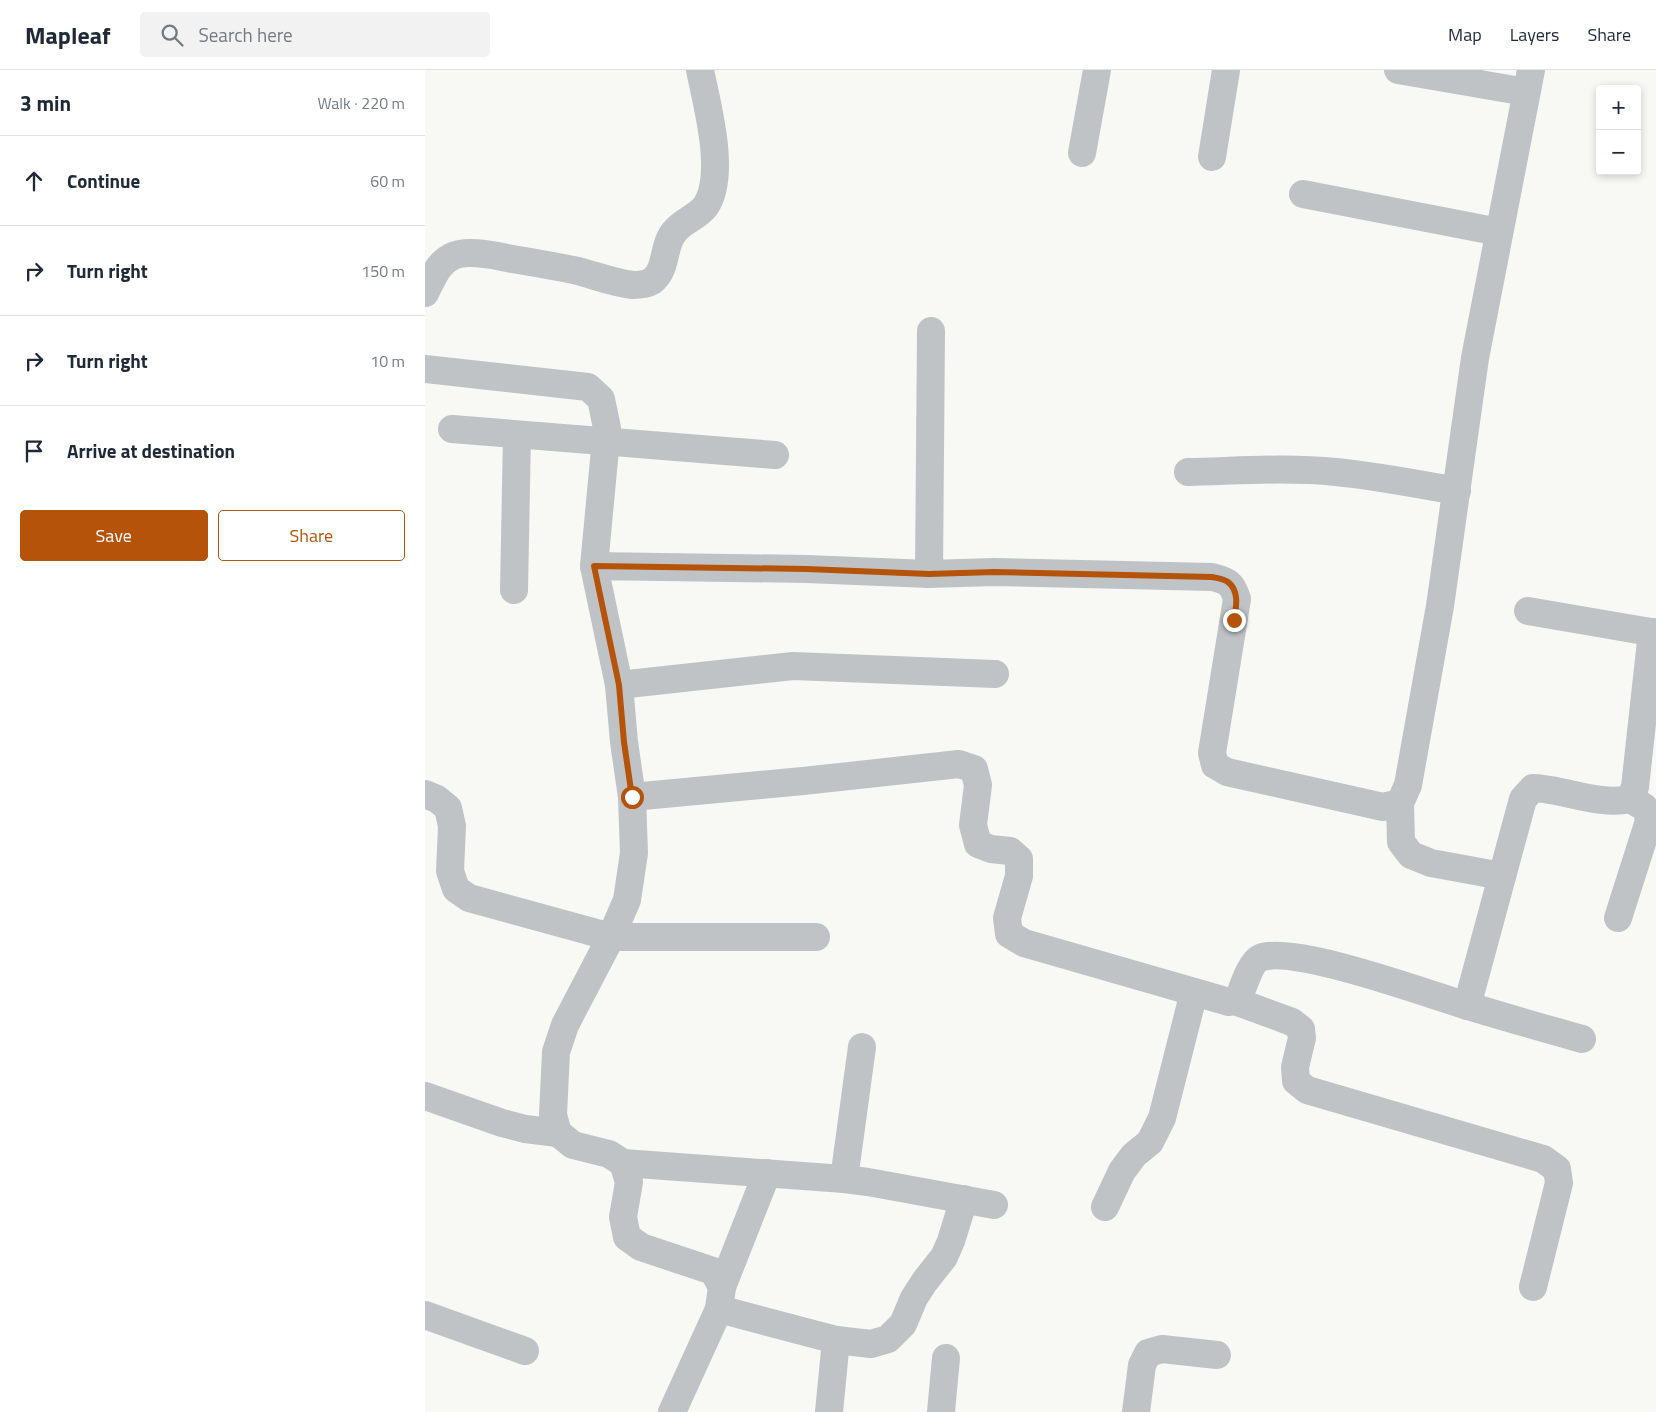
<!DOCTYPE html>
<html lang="en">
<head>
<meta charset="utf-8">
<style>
	:root { --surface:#fff; --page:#f2f2f3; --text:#1f2937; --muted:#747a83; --line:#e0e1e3; --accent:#b45309 }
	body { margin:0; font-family:"Titillium Web",sans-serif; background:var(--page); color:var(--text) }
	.controls { position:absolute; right:15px; top:15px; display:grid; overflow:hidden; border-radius:5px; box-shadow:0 2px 8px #0003 }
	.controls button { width:45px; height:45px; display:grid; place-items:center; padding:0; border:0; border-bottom:1px solid var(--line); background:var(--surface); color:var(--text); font:25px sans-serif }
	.stop { position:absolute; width:15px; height:15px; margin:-11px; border:4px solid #b45309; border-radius:50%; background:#fff }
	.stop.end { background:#b45309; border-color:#fff; box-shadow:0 1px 5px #0008 }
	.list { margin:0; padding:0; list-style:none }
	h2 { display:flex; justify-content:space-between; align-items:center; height:65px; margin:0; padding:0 20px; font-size:21px }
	h2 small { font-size:16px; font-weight:400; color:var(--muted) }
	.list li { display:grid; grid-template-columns:32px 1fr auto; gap:15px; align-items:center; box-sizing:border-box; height:90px; padding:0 20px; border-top:1px solid var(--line) }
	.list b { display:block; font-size:19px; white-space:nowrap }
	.list em { font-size:16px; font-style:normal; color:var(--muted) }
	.actions { display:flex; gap:10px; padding:15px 20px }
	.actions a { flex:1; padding:11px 0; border:1px solid var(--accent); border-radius:5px; text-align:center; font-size:18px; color:var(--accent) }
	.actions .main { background:var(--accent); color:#fff }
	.icon { flex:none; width:28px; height:28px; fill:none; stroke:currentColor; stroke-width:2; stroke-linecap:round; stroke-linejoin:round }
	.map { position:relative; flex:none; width:1231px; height:1342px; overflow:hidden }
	header { display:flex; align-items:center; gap:30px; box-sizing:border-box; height:70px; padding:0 25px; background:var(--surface); border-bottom:1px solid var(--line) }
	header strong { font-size:24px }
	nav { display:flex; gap:28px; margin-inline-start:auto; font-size:18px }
	.search { width:350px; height:45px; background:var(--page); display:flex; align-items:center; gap:12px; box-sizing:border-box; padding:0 18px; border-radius:5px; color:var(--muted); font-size:19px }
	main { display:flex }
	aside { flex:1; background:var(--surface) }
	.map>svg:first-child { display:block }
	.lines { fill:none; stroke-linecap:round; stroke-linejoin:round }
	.minor { stroke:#bfc3c6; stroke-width:28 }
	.route { stroke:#b45309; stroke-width:6 }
</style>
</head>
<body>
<header>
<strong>Mapleaf</strong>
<div class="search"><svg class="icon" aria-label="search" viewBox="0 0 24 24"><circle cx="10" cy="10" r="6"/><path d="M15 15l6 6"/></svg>Search here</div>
<nav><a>Map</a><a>Layers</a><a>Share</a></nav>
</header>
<main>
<aside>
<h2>3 min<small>Walk · 220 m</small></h2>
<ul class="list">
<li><svg class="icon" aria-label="ahead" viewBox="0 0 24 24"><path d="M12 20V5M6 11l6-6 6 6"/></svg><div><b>Continue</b></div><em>60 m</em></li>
<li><svg class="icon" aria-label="right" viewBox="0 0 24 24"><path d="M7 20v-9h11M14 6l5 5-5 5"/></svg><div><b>Turn right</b></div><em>150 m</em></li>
<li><svg class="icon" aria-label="right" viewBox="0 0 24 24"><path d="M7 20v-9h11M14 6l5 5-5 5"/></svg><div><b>Turn right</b></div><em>10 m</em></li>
<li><svg class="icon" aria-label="arrive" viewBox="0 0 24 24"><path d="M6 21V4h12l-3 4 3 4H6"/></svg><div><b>Arrive at destination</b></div></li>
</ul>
<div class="actions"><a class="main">Save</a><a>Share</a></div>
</aside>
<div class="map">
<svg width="1231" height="1342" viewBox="0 0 1231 1342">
	<rect width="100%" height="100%" fill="#f8f8f5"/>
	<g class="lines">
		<g class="minor">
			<polyline points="973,0 1101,22"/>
			<polyline points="657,83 672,0"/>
			<polyline points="787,87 801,0"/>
			<polyline points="878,124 1074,162"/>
			<path d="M 0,223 C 7,210 12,194 26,187 C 40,179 67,185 82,188 C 105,192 129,196 153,201 C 171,206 190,213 208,215 C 214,215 222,214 227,211 C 243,199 237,175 250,161 C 258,151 272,147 280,137 C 302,106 282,35 275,0"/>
			<polyline points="0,299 163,317 176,329 182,358 169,496"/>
			<polyline points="27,359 350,385"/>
			<path d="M 763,402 C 812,401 862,397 911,402 C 952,406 992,414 1032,421"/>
			<polyline points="504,504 506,261"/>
			<polyline points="89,520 92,365"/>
			<polyline points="1103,541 1231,563"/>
			<polyline points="194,615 368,596 570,604"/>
			<polyline points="0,724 12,729 23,738 27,756 25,801 31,819 44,828 186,867 391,867"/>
			<path d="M 207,727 L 378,711 L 534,694 L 549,699 L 553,715 L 548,755 L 553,774 L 566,779 L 585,781 L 594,789 L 594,806 L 582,848 L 584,864 L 599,873 L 804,932 L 810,931 L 814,927 C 818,917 826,892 835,888 C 867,874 1002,924 1040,935 C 1079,947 1118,958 1157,969"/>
			<polyline points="975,733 976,772 986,785 1006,793 1077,806"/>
			<polyline points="1193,848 1223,754 1224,744 1219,737 1205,729"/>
			<polyline points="810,931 867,952 876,959 877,968 870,997 871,1011 882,1020 1118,1089 1132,1099 1134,1113 1108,1217"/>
			<path d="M 1042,936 L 1098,729 L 1108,718 C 1140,719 1173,736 1205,729 L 1210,717 L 1227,562"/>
			<polyline points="0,1026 77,1053 100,1059 133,1063"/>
			<polyline points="198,1093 419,1109 443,1112 569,1135"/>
			<polyline points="419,1109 437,977"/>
			<polyline points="680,1137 697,1101 709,1085 725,1072 737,1048 769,922"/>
			<polyline points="297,1217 342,1103"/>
			<polyline points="294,1239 411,1270 446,1274 463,1269 478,1254 489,1228 500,1211 519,1187 526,1171 539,1129"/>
			<polyline points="0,1245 100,1281"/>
			<path d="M 247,1342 L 294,1239 L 297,1217 L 288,1201 L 216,1177 L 202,1167 L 198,1147 L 204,1112 L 198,1093 L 184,1084 L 148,1075 L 133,1063 L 128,1045 L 131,982 L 140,955 L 186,867 L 202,830 L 209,783 L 207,727 L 199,672 L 194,615 L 169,496 L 382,499 L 504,504 L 569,502 L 787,507 C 803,511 807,513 812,529 L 787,683 L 790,695 L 802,702 L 958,737 L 975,733 L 983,715 L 1015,536 L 1050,288 L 1106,0"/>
			<polyline points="404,1342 411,1270"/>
			<polyline points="516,1342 521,1288"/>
			<polyline points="711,1342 717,1295 723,1283 737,1279 792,1285"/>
		</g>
	</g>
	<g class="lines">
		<path class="route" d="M 207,727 L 199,672 L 194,615 L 169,496 L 382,499 L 504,504 L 569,502 L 787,507 C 792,508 799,509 803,512 C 815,521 811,538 809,550"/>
	</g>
</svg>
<div class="controls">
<button>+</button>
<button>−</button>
</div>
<div class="stop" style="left:207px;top:727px"></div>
<div class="stop end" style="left:809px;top:550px"></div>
</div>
</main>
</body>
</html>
